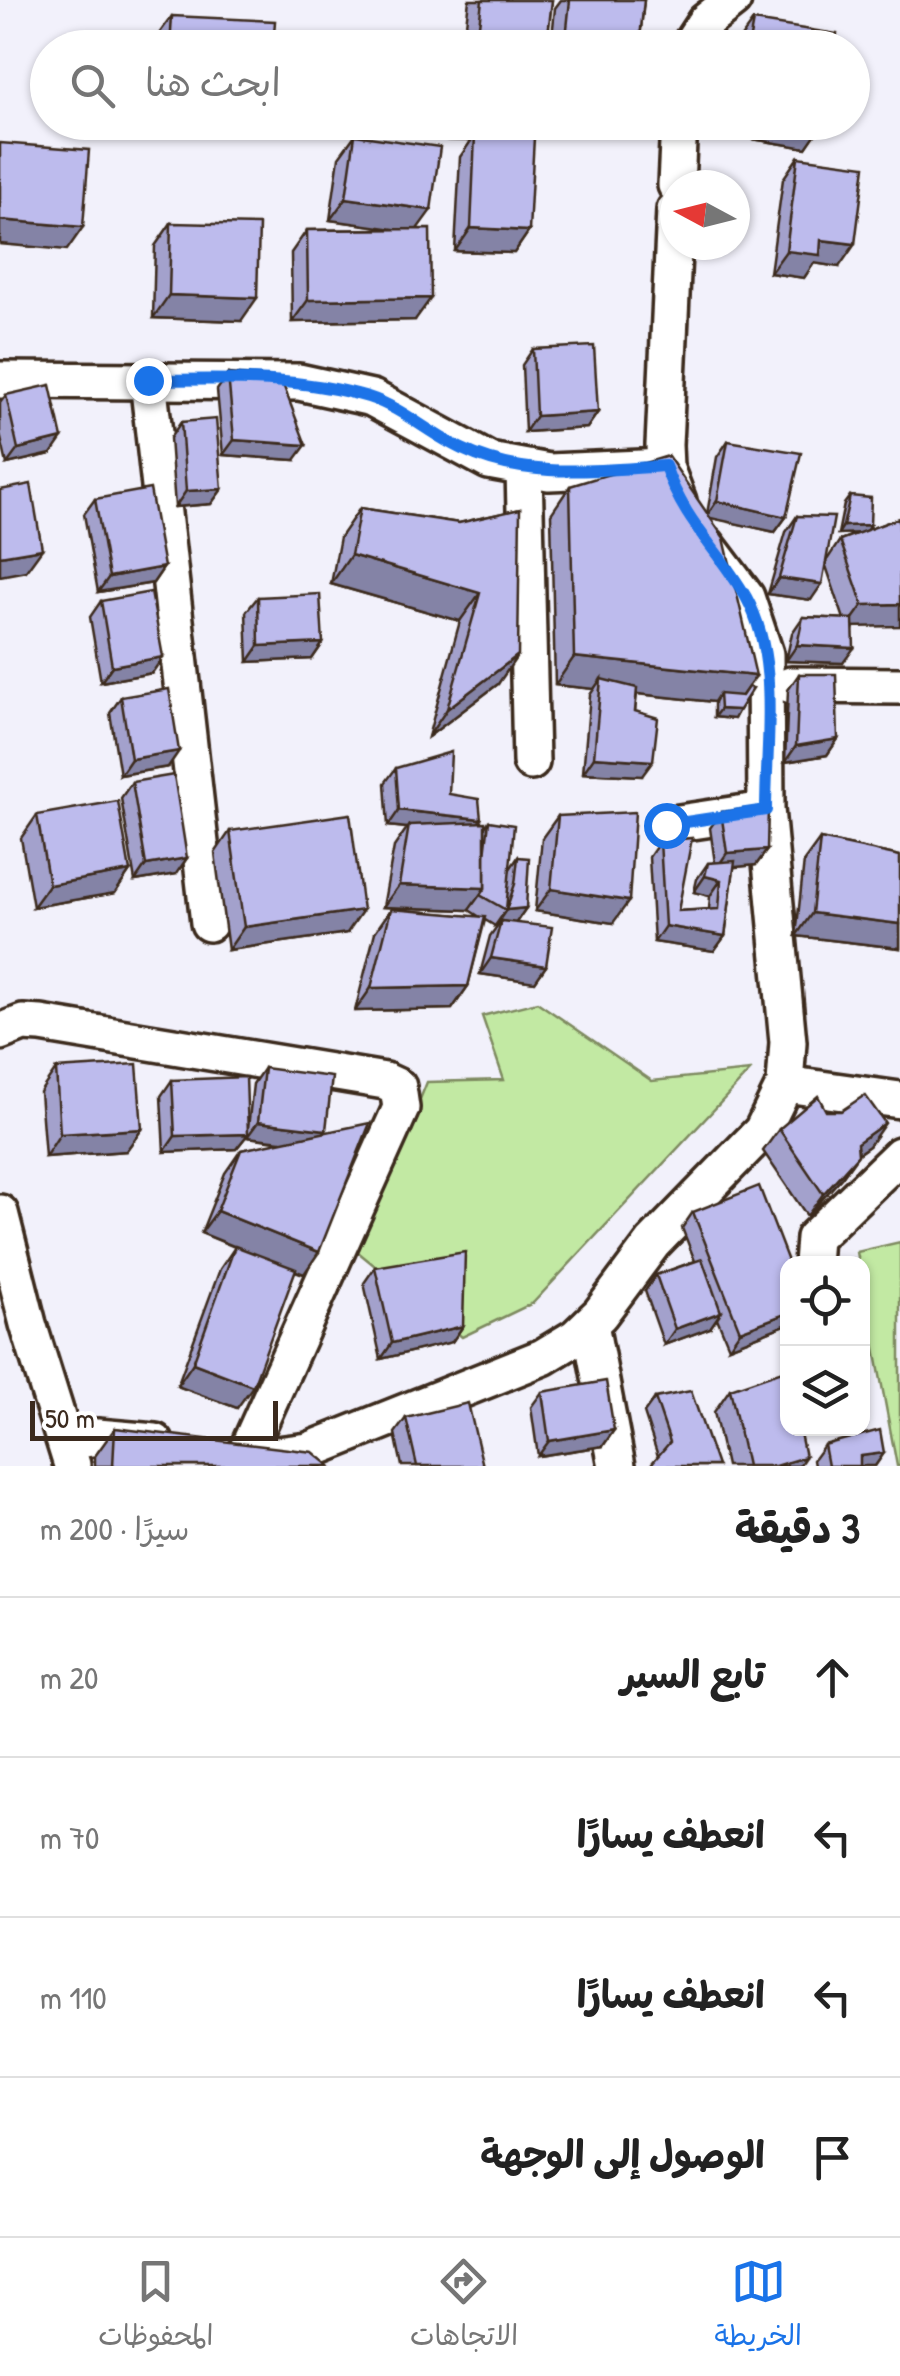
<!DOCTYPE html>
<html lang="ar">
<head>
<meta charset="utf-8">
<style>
	:root { --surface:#fff; --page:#f6f6f6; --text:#222; --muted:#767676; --line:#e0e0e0; --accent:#1a73e8 }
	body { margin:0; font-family:"Patrick Hand","Playpen Sans Arabic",sans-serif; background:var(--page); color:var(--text); direction:rtl }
	.controls { position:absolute; right:30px; bottom:30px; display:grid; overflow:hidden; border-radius:20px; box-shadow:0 2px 8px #0004 }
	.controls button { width:90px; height:90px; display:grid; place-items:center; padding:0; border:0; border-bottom:2px solid var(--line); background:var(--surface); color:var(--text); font:50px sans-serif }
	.compass { position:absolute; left:660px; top:170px; width:90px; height:90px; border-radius:50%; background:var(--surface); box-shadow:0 2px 8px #0004; rotate:277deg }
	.scale { position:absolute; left:30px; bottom:25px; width:248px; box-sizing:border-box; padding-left:10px; border:5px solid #3b2a1e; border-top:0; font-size:28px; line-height:35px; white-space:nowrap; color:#3b2a1e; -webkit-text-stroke:8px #fff; paint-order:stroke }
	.stop { position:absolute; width:30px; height:30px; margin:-22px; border:8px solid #1a73e8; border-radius:50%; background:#fff }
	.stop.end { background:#1a73e8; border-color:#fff; box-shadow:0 2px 10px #0008 }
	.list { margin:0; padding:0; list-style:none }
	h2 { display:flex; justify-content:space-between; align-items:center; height:130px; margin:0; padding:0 40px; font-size:42px }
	h2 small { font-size:32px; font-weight:400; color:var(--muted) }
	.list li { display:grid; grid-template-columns:65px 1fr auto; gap:30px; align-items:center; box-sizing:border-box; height:160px; padding:0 40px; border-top:2px solid var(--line) }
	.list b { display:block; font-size:38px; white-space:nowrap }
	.list em { font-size:32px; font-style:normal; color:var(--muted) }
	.icon { flex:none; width:55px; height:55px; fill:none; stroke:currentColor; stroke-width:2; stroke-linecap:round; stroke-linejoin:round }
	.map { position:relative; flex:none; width:900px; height:1466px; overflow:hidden; direction:ltr }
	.search { position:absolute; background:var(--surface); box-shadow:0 2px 8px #0004; left:30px; right:30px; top:30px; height:110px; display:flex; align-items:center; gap:25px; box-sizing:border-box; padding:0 35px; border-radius:55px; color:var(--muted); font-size:38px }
	.sheet { height:770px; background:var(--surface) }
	nav { display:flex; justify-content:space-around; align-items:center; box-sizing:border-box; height:140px; border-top:2px solid var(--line); background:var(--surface); font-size:28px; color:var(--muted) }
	nav a { display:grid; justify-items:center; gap:5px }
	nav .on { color:var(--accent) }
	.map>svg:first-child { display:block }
	.green { fill:#c2e9a3; stroke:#7e8a60; stroke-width:2.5 }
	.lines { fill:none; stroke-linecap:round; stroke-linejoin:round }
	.minor-casing { stroke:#3b2a1e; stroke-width:42 }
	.minor { stroke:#fff; stroke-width:35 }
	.wall { fill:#a3a1cc; stroke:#3b2a1e; stroke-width:2.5 }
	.shaded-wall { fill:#8483a6; stroke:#3b2a1e; stroke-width:2.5 }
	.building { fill:#bdbbed; stroke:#3b2a1e; stroke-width:2.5 }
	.route { stroke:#1a73e8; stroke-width:12 }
</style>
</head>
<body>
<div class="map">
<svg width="900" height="1466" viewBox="0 0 900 1466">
	<rect width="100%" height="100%" fill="#f2f1fb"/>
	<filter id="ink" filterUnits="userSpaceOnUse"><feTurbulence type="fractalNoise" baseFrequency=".01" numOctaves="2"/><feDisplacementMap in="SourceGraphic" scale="20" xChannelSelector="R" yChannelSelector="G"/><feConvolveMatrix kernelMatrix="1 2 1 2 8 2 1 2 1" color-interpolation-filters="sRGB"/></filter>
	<g filter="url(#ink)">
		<g class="green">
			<polygon points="537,1002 652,1081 750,1071 533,1303 462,1337 358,1252 427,1082 504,1080 482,1016"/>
			<polygon points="900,1242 900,1466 897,1466 857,1252"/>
		</g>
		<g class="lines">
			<g class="minor-casing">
				<g id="minor">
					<polyline points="688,48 705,22 733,0"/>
					<polyline points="676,185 679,122"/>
					<polyline points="675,210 664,445 665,467 678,501"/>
					<polyline points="0,380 299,382 372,398 489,461 549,472 665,467"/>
					<polyline points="148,380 209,923"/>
					<polyline points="524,469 531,762"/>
					<polyline points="791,685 900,686"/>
					<polyline points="666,825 765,810"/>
					<polyline points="0,1032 23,1023 41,1024 385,1081 398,1087 401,1108 245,1455"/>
					<polyline points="785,1084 900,1100"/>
					<polyline points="0,1213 28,1324 72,1465"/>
					<polyline points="812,1264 814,1238 900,1155"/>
					<polyline points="590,1324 617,1466"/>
					<polyline points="67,1442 97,1437 155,1442"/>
					<polyline points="261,1457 308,1451 543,1357 576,1337 600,1314 653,1243 762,1131 785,1084 788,1042 766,809 765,654 746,597 706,544"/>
				</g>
			</g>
			<use href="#minor" class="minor"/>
		</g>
		<g class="wall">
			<polygon points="469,0 552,0 547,43 544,48 463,48"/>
			<polygon points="561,0 644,0 639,48 551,48 555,8"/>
			<polygon points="172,16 273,48 156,48 156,38"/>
			<polygon points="753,21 835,48 736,48 737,43"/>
			<polygon points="449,122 517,122 510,136 529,231 514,253 455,251 460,157 471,141 448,140"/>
			<polygon points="724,122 823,122 806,148 722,134"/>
			<polygon points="355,135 417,229 415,320 292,322 291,253 307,230 396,229 330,220 339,157"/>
			<polygon points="798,157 839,267 814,263 804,278 770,273 783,179"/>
			<polygon points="171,223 241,321 153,318 155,246"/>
			<polygon points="533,349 598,412 587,428 525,432 522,365"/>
			<polygon points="228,374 295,460 223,455 217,390"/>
			<polygon points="6,395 51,454 7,464 0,434 0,403"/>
			<polygon points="181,422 222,489 211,504 175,507 170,438"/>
			<polygon points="728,441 786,517 775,532 709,517 748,687 734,719 714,717 714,702 637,694 635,711 642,776 583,773 590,695 594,689 555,685 551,514 570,486 707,514 717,457"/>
			<polygon points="850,496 870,525 867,530 899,518 854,627 843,663 786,661 792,633 803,617 844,619 826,566 811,600 768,594 786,532 797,516 827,560 840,540 858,533 838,534 844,504"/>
			<polygon points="95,499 164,567 153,583 98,592 84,514"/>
			<polygon points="360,508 459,523 520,509 498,684 428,737 460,621 331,584 340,537"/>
			<polygon points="258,597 323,643 312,659 248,662 246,612"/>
			<polygon points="101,601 152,673 101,682 90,617"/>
			<polygon points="799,674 838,739 827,755 785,762 788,690"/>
			<polygon points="121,697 168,767 120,775 110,713"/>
			<polygon points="396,768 449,794 485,827 489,821 510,869 518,857 526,908 516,922 546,966 535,982 480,974 490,936 498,925 495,926 485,920 468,986 452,1009 355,1011 375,932 391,909 480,917 469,910 383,907 394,847 407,828 388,826 385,783"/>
			<polygon points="132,782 187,858 176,874 135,881 121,798"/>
			<polygon points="721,812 767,850 756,865 734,867 725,936 714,951 654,942 649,857 660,841 678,911 709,909 710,896 694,892 697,879 708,863 715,863 710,828"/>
			<polygon points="37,815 130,871 115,893 33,907 21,838"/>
			<polygon points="558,816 613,923 535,911 542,838"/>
			<polygon points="230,831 347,933 228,950 215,853"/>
			<polygon points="820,839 900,856 900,948 796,936 804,861"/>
			<polygon points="264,1068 326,1130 324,1133 304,1274 295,1271 237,1408 177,1386 220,1269 235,1247 201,1233 225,1173 241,1150 283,1142 247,1137 253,1084"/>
			<polygon points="56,1069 142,1129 126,1151 45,1157 40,1092"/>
			<polygon points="172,1080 248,1134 236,1149 164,1152 161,1096"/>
			<polygon points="826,1111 869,1146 858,1154 842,1177 807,1216 763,1151 779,1129"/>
			<polygon points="693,1212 788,1264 788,1324 729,1347 717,1318 710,1328 664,1345 645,1291 656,1275 695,1261 682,1228"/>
			<polygon points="375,1267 463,1326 452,1342 381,1359 364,1283"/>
			<polygon points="730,1389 799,1466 726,1466 714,1412"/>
			<polygon points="542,1392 614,1430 603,1446 538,1456 531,1407"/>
			<polygon points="655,1398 717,1466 650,1466 658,1456 644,1413"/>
			<polygon points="406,1418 483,1466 402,1466 395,1433"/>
			<polygon points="115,1428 330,1466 95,1466 95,1456"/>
			<polygon points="824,1445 884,1453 875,1466 814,1466 813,1460"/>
		</g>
		<g class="shaded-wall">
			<polygon points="478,34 547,43 544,48 468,48"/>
			<polygon points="730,122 805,122 822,125 806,148 722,134"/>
			<polygon points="459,125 517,126 506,142 475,134 471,141 448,140"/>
			<polygon points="346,198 431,210 415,232 330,220"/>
			<polygon points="0,220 83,227 67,250 0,244"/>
			<polygon points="471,228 529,231 514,253 455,251"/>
			<polygon points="821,240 855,244 839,267 814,263 804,278 770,273 786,251"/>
			<polygon points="169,295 257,298 241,321 153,318"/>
			<polygon points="431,298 415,320 292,322 308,300"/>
			<polygon points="598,412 587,428 525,432 536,416"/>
			<polygon points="62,438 51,454 7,464 18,449"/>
			<polygon points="234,440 306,445 295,460 223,455"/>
			<polygon points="222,489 211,504 175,507 186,491"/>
			<polygon points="717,501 786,517 775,532 706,517"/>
			<polygon points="870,525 865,533 838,534 843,526"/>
			<polygon points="42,549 26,571 0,576 0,556"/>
			<polygon points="351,555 480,593 460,621 331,584"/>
			<polygon points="164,567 153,583 98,592 109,577"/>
			<polygon points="779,578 822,584 811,600 768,594"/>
			<polygon points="900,604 900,626 847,627 863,605"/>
			<polygon points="323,643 312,659 248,662 259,646"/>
			<polygon points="797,645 854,648 843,663 786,661"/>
			<polygon points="518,655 498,684 428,737 447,709"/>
			<polygon points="163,657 152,673 101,682 112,666"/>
			<polygon points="574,657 756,676 736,704 719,694 714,702 600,690 601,679 594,689 555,685"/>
			<polygon points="720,709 739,710 734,719 714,717"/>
			<polygon points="838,739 827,755 785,762 796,746"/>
			<polygon points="179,751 168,767 120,775 131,759"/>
			<polygon points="594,757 653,761 642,776 583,773"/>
			<polygon points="399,810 481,819 470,834 409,825 407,828 388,826"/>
			<polygon points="767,850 756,865 716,869 727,853"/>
			<polygon points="187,858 176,874 135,881 146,865"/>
			<polygon points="130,871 115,893 33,907 49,885"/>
			<polygon points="705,876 721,880 710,896 694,892"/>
			<polygon points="399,885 485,888 469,910 383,907"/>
			<polygon points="551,889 629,901 613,923 535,911"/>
			<polygon points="526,908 515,924 501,921 498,925 495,926 506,910"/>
			<polygon points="363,910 347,933 228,950 244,927"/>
			<polygon points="812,913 900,924 900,948 796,936"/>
			<polygon points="665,926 725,936 714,951 654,942"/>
			<polygon points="491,958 546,966 535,982 480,974"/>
			<polygon points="468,986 452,1009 355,1011 371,988"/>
			<polygon points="258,1122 326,1130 315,1145 247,1137"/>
			<polygon points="885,1123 869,1146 841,1165 857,1143"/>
			<polygon points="142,1129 126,1151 45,1157 60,1134"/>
			<polygon points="248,1134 236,1149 164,1152 175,1136"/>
			<polygon points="858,1155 842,1177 807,1216 823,1194"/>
			<polygon points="217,1211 319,1252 304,1274 201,1233"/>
			<polygon points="721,1312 710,1328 664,1345 675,1329"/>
			<polygon points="788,1313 788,1324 729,1347 740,1331"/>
			<polygon points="463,1326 452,1342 381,1359 392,1343"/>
			<polygon points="193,1363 253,1386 237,1408 177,1386"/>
			<polygon points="614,1430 603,1446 538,1456 549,1441"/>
			<polygon points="884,1453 875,1466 853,1466 860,1456"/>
			<polygon points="805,1457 799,1466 775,1466"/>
		</g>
		<g class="building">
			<polygon points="482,0 552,0 547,43 478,34"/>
			<polygon points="570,0 644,0 639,48 565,48"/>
			<polygon points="172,16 275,21 273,48 170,48"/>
			<polygon points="753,21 837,34 835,48 748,48"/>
			<polygon points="459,122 517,122 517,126 459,125"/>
			<polygon points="475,134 534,137 529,231 471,228"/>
			<polygon points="355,135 440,147 431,210 346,198"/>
			<polygon points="0,143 89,150 83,227 0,220"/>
			<polygon points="798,157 865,166 855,244 821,240 820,255 786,251"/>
			<polygon points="171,223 259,225 257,298 169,295"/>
			<polygon points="430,229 431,298 308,300 307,230"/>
			<polygon points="594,346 598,412 536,416 533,349"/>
			<polygon points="228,374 281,379 306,445 234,440"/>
			<polygon points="50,385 62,438 18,449 6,395"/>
			<polygon points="216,419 222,489 186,491 181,422"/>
			<polygon points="728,441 801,453 786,517 717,501"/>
			<polygon points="668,456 724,538 756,676 574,657 570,486"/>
			<polygon points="31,484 42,549 0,556 0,490"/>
			<polygon points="150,489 164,567 109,577 95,499"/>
			<polygon points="850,496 871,498 870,525 843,526"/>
			<polygon points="360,508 459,523 520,509 518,655 447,709 480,593 351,555"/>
			<polygon points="797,516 834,517 822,584 779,578"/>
			<polygon points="899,518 900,604 863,605 840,540"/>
			<polygon points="151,592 163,657 112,666 101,601"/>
			<polygon points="320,594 323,643 259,646 258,597"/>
			<polygon points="803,617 853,619 854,648 797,645"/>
			<polygon points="799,674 836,674 838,739 796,746"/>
			<polygon points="601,679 637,688 635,711 658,718 653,761 594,757"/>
			<polygon points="748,687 753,688 739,710 720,709 719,694 742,696"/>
			<polygon points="169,689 179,751 131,759 121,697"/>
			<polygon points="451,752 449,794 479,799 481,819 399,810 396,768"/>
			<polygon points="174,775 187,858 146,865 132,782"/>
			<polygon points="118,801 130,871 49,885 37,815"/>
			<polygon points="768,807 767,850 727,853 721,812"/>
			<polygon points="635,812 629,901 551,889 558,816"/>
			<polygon points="350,814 363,910 244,927 230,831"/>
			<polygon points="489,821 514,825 506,910 480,895 485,888 485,855"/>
			<polygon points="485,822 485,888 399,885 409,825"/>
			<polygon points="692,838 678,911 719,909 721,880 705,876 708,863 735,861 725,936 665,926 660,841"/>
			<polygon points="820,839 900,856 900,924 812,913"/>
			<polygon points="518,857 529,858 526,908 506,910 515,884"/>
			<polygon points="391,909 485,917 468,986 371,988"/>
			<polygon points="501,921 552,927 546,966 491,958"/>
			<polygon points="137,1064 142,1129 60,1134 56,1069"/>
			<polygon points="264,1068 332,1077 326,1130 258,1122"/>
			<polygon points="246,1077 248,1134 175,1136 172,1080"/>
			<polygon points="865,1095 885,1123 857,1143 858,1155 823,1194 779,1129 818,1096 826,1111 841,1111"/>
			<polygon points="370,1123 319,1252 217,1211 241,1150"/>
			<polygon points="759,1186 789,1264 788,1264 788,1313 740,1331 693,1212"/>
			<polygon points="235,1246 296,1269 253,1386 193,1363"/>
			<polygon points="465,1252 463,1326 392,1343 375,1267"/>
			<polygon points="702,1259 721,1312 675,1329 656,1275"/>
			<polygon points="785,1370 788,1381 788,1428 799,1428 805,1457 775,1466 747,1466 730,1389"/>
			<polygon points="606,1381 614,1430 549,1441 542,1392"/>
			<polygon points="691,1391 717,1466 654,1466 652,1463 670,1442 655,1398"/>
			<polygon points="468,1403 483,1466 417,1466 406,1418"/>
			<polygon points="115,1428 313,1452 330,1466 113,1466"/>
			<polygon points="880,1430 884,1453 860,1456 860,1466 828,1466 824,1445"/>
		</g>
	</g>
	<g class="lines" filter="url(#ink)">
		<path class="route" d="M 148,380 C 223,379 296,376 368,397 C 403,408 429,434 462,449 C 527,480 596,470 665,466 C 685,524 718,548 746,597 C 780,658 766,742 766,810 L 666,825"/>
	</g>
</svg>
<div class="controls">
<button><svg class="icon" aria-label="locate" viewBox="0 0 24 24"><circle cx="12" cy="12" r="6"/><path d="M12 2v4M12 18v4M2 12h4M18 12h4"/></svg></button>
<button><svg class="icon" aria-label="layers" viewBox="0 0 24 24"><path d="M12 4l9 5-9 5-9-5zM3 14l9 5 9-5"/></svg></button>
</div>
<svg class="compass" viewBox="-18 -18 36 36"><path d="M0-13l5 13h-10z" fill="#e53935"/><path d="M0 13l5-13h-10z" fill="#767676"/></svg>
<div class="scale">50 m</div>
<div class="stop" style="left:666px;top:825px"></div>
<div class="stop end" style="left:148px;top:380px"></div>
<div class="search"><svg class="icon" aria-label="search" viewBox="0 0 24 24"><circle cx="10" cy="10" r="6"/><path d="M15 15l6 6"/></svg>ابحث هنا</div>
</div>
<section class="sheet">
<h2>3 دقيقة<small>سيرًا · 200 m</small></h2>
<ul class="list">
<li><svg class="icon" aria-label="ahead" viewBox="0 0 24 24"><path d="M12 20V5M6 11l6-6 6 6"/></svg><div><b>تابع السير</b></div><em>20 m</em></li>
<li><svg class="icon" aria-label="left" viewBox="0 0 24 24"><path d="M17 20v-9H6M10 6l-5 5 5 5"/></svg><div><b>انعطف يسارًا</b></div><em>70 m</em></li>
<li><svg class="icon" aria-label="left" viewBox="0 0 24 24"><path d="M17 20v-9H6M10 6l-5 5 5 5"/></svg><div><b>انعطف يسارًا</b></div><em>110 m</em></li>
<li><svg class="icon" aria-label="arrive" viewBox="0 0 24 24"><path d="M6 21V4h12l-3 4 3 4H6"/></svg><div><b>الوصول إلى الوجهة</b></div></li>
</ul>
</section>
<nav>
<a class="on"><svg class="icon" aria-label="map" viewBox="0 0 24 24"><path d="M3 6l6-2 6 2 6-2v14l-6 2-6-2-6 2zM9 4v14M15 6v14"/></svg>الخريطة</a>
<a><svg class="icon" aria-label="directions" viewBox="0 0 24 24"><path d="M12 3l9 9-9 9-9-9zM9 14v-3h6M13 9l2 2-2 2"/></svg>الاتجاهات</a>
<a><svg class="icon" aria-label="saved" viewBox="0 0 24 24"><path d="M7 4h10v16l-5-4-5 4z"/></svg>المحفوظات</a>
</nav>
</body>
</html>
